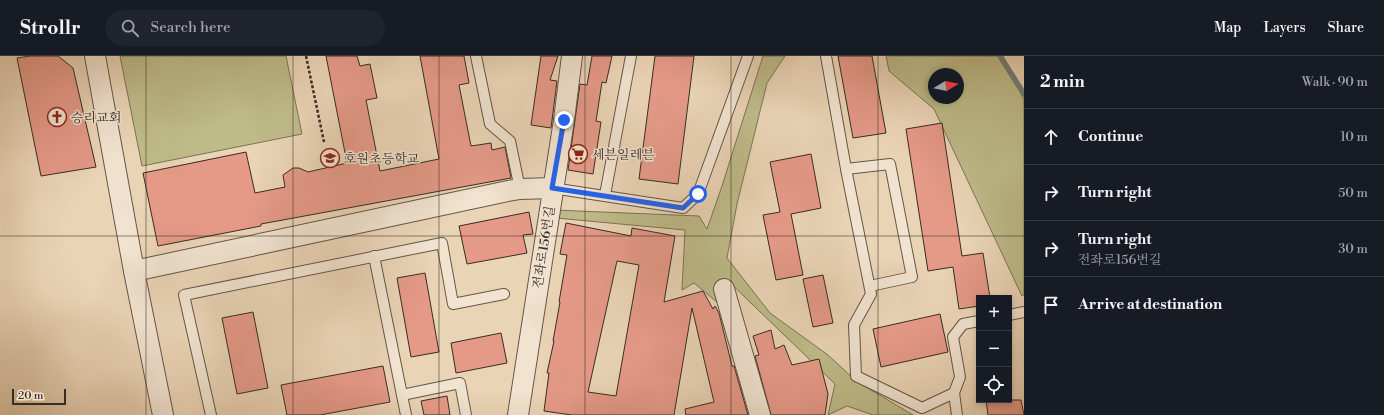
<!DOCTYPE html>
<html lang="en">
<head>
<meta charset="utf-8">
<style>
	:root { --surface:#171b24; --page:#20242c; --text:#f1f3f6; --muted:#9ea1a6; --line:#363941 }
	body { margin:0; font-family:"Libre Bodoni","Noto Serif KR",serif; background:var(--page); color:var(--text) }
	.controls { position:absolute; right:12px; bottom:12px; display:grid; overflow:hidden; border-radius:0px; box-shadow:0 2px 6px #0003 }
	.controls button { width:36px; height:36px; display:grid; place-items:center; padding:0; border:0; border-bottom:1px solid var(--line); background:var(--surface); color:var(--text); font:20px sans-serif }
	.compass { position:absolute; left:928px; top:12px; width:36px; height:36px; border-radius:50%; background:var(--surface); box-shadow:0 2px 6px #0003; rotate:80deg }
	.scale { position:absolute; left:12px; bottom:10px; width:54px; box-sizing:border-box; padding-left:4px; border:2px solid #382c24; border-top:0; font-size:11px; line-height:14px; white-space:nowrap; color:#382c24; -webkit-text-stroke:3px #f1e3d0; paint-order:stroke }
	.stop { position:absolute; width:12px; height:12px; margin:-9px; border:3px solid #2563eb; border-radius:50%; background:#fff }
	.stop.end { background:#2563eb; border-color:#fff; box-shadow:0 1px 4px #0008 }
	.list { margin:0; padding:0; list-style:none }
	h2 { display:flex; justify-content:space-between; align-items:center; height:52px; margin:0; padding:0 16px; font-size:17px }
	h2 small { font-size:13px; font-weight:400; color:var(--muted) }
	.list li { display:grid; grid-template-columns:26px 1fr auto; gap:12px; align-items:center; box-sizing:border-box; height:56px; padding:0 16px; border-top:1px solid var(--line) }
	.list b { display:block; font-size:15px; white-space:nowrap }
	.list p { margin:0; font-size:13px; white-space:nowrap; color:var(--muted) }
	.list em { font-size:13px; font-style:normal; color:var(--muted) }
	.icon { flex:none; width:22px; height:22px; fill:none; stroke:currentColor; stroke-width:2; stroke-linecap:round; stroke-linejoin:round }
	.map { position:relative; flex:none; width:1024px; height:359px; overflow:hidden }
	header { display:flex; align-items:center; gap:24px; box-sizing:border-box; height:56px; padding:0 20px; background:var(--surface); border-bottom:1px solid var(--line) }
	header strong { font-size:19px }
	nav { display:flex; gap:22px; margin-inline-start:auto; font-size:14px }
	.search { width:280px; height:36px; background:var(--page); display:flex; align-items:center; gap:10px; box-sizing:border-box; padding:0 14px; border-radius:22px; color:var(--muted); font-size:15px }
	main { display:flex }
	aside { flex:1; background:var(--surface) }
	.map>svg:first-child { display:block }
	.green { fill:#bebb89; stroke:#7b7456; fill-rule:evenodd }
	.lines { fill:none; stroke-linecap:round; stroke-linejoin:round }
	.stream { stroke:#727f7b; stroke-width:5.5 }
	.building { fill:#e59a88; stroke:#382c24; fill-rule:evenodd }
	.lane-casing { stroke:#645648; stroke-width:12 }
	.street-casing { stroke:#645648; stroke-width:22 }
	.path { stroke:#382c24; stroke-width:2.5; stroke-dasharray:3 2; stroke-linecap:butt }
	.lane { stroke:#f1e3d0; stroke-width:10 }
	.street { stroke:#f1e3d0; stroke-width:20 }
	.route { stroke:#2563eb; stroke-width:5 }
	.grid { fill:none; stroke:#382c24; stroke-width:1; stroke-opacity:0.55 }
	.labels { text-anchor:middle; stroke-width:3; stroke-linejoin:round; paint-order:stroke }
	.poi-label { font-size:13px; fill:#382c24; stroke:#f1e3d0; text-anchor:start }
	.street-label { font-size:13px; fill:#382c24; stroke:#f1e3d0 }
</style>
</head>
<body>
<header>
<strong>Strollr</strong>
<div class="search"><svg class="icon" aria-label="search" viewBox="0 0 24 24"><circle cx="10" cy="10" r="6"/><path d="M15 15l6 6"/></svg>Search here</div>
<nav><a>Map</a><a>Layers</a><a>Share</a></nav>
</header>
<main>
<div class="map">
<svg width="1024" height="359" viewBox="0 0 1024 359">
	<rect width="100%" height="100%" fill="#ead4b6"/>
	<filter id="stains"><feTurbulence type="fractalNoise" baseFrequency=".005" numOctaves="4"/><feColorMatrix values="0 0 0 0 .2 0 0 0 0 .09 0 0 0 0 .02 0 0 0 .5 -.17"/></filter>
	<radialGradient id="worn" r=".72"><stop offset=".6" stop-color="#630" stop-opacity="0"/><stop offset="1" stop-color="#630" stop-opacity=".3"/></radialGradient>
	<g class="green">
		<polygon points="120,0 286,0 302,78 142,110"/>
		<polygon points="763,0 785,0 767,27 737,148 727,202 770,257 828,299 856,325 913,359 873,359 847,350 828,359 835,328 725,222 718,247 694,227 682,234 685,174 556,162 554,154 699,160 707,173 722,130"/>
		<path d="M 886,0 L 1003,0 L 1024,44 L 1024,239 L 1022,240 L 934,53 L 889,15 ZM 934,18 L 958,18 L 958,42 L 934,42 Z"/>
	</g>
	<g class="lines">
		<polyline class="stream" points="1000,0 1024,38"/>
	</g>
	<g class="building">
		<polygon points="30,0 58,0 73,12 96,111 41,120 17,2"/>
		<polygon points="326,0 357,0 360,10 370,8 377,42 366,44 380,115 439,103 420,0 464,0 469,27 459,29 471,90 491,87 492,94 505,91 511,122 261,168 261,170 158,190 143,117 246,96 255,137 285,131 283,119 293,112 299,112 308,116 347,107"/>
		<polygon points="541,0 558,0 550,24 557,25 551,72 531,69"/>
		<polygon points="592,0 612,0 606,27 602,26 596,65 601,66 593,118 568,114 580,28 587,29"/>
		<polygon points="655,0 694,0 678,128 639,123"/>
		<polygon points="838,0 872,0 886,77 853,82"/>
		<polygon points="942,67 962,200 983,197 990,242 979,242 979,250 959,253 953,211 928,215 906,73"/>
		<polygon points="811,98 821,152 791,158 803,219 776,224 763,159 780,156 770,106"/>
		<polygon points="529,156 533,178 523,179 527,197 467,208 459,170"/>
		<path d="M 566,167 L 631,180 L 632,172 L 675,180 L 664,246 L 703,235 L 713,253 L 715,250 L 719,257 L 732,310 L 734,310 L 748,359 L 686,359 L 685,353 L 714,346 L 692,252 L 674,359 L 572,359 L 544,355 L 549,317 L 547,317 L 554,285 L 553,285 L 560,246 L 559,246 L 567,199 L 560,198 ZM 617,205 L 639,209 L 616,340 L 588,336 Z"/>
		<polygon points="425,217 439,296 411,301 397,222"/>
		<polygon points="823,219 833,267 813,271 803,223"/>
		<polygon points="253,256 268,332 237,338 222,262"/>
		<polygon points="940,258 948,296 881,311 873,273"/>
		<polygon points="771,274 775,293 784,289 792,309 819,303 828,338 825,359 771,359 755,300 759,299 753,280"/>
		<polygon points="501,277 507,307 456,317 451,287"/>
		<polygon points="383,310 390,346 320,359 287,359 281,329"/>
		<polygon points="447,340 450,359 424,359 421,345"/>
		<polygon points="986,344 1021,344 1024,359 988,359"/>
	</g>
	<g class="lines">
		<g class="lane-casing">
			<g id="lane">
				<polyline points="476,0 490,68 510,85 520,133"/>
				<polyline points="826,0 846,113 871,238 854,269 856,320 922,352 954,337 960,321 953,281 963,268 979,265"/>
				<polyline points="846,113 890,108 912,221 870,230"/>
				<polyline points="552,132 683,152 698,138 748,0"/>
				<polyline points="605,139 631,0"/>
				<polyline points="374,200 406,359"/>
				<polyline points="1009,259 1024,256"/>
				<polyline points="954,337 957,359"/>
				<polyline points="402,339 460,327 466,359"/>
				<polyline points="211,359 184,239 442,187 453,248 504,238"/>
			</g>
		</g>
		<g class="street-casing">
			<g id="street">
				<polyline points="95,0 134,215"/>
				<polyline points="724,233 760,359"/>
				<polyline points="163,359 134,215 508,135 520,133 552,132"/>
				<polyline points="518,359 564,64 572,0"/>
			</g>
		</g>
		<polyline class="path" points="306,0 324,86"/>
		<use href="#lane" class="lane"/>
		<use href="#street" class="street"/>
	</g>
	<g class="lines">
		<polyline class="route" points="564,64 552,132 683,152 698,138"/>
	</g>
	<path class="grid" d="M 146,0 L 146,359M 293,0 L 293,359M 439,0 L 439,359M 585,0 L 585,359M 731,0 L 731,359M 878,0 L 878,359M 0,180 L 1024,180"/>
	<defs>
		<g id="church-ring" transform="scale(1)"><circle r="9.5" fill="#f1e3d0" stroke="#8f2418" stroke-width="1.5"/><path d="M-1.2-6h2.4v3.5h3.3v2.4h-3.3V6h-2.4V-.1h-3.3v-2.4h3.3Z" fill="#8f2418"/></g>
		<g id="supermarket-ring" transform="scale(1)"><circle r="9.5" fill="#f1e3d0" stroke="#8f2418" stroke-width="1.5"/><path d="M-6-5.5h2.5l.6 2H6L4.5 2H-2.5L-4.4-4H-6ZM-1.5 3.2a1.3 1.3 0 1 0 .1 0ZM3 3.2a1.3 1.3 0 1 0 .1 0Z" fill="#8f2418"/></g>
		<g id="school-ring" transform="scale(1)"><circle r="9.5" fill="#f1e3d0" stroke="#8f2418" stroke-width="1.5"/><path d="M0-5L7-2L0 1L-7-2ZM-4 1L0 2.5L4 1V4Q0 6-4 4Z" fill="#8f2418"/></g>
	</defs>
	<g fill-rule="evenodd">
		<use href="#church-ring" x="57" y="61"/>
		<use href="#supermarket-ring" x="578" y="98"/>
		<use href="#school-ring" x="330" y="102"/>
	</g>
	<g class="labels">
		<g class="poi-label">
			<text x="71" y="66">승리교회</text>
			<text x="592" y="103">세븐일레븐</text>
			<text x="344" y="107">호원초등학교</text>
		</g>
		<g class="street-label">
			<text transform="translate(543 191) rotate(-81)" y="5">전좌로156번길</text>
		</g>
	</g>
	<rect width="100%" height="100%" filter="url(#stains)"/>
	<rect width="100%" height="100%" fill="url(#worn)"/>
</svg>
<div class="controls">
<button>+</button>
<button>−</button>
<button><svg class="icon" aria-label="locate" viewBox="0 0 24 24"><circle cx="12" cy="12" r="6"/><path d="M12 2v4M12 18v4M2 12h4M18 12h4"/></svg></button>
</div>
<svg class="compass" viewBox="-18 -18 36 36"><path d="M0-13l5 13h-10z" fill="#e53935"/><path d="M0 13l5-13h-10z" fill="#9ea1a6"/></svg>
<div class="scale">20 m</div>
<div class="stop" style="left:698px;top:138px"></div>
<div class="stop end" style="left:564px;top:64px"></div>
</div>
<aside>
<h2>2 min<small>Walk · 90 m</small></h2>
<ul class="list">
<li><svg class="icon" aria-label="ahead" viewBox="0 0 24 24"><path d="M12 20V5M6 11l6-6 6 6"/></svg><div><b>Continue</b></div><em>10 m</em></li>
<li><svg class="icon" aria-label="right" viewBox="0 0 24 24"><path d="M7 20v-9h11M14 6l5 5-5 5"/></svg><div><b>Turn right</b></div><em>50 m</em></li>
<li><svg class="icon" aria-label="right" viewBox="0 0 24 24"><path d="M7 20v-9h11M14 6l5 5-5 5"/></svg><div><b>Turn right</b><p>전좌로156번길</p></div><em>30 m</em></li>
<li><svg class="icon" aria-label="arrive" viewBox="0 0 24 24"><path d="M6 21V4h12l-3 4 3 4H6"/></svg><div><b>Arrive at destination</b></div></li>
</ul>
</aside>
</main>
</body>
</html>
